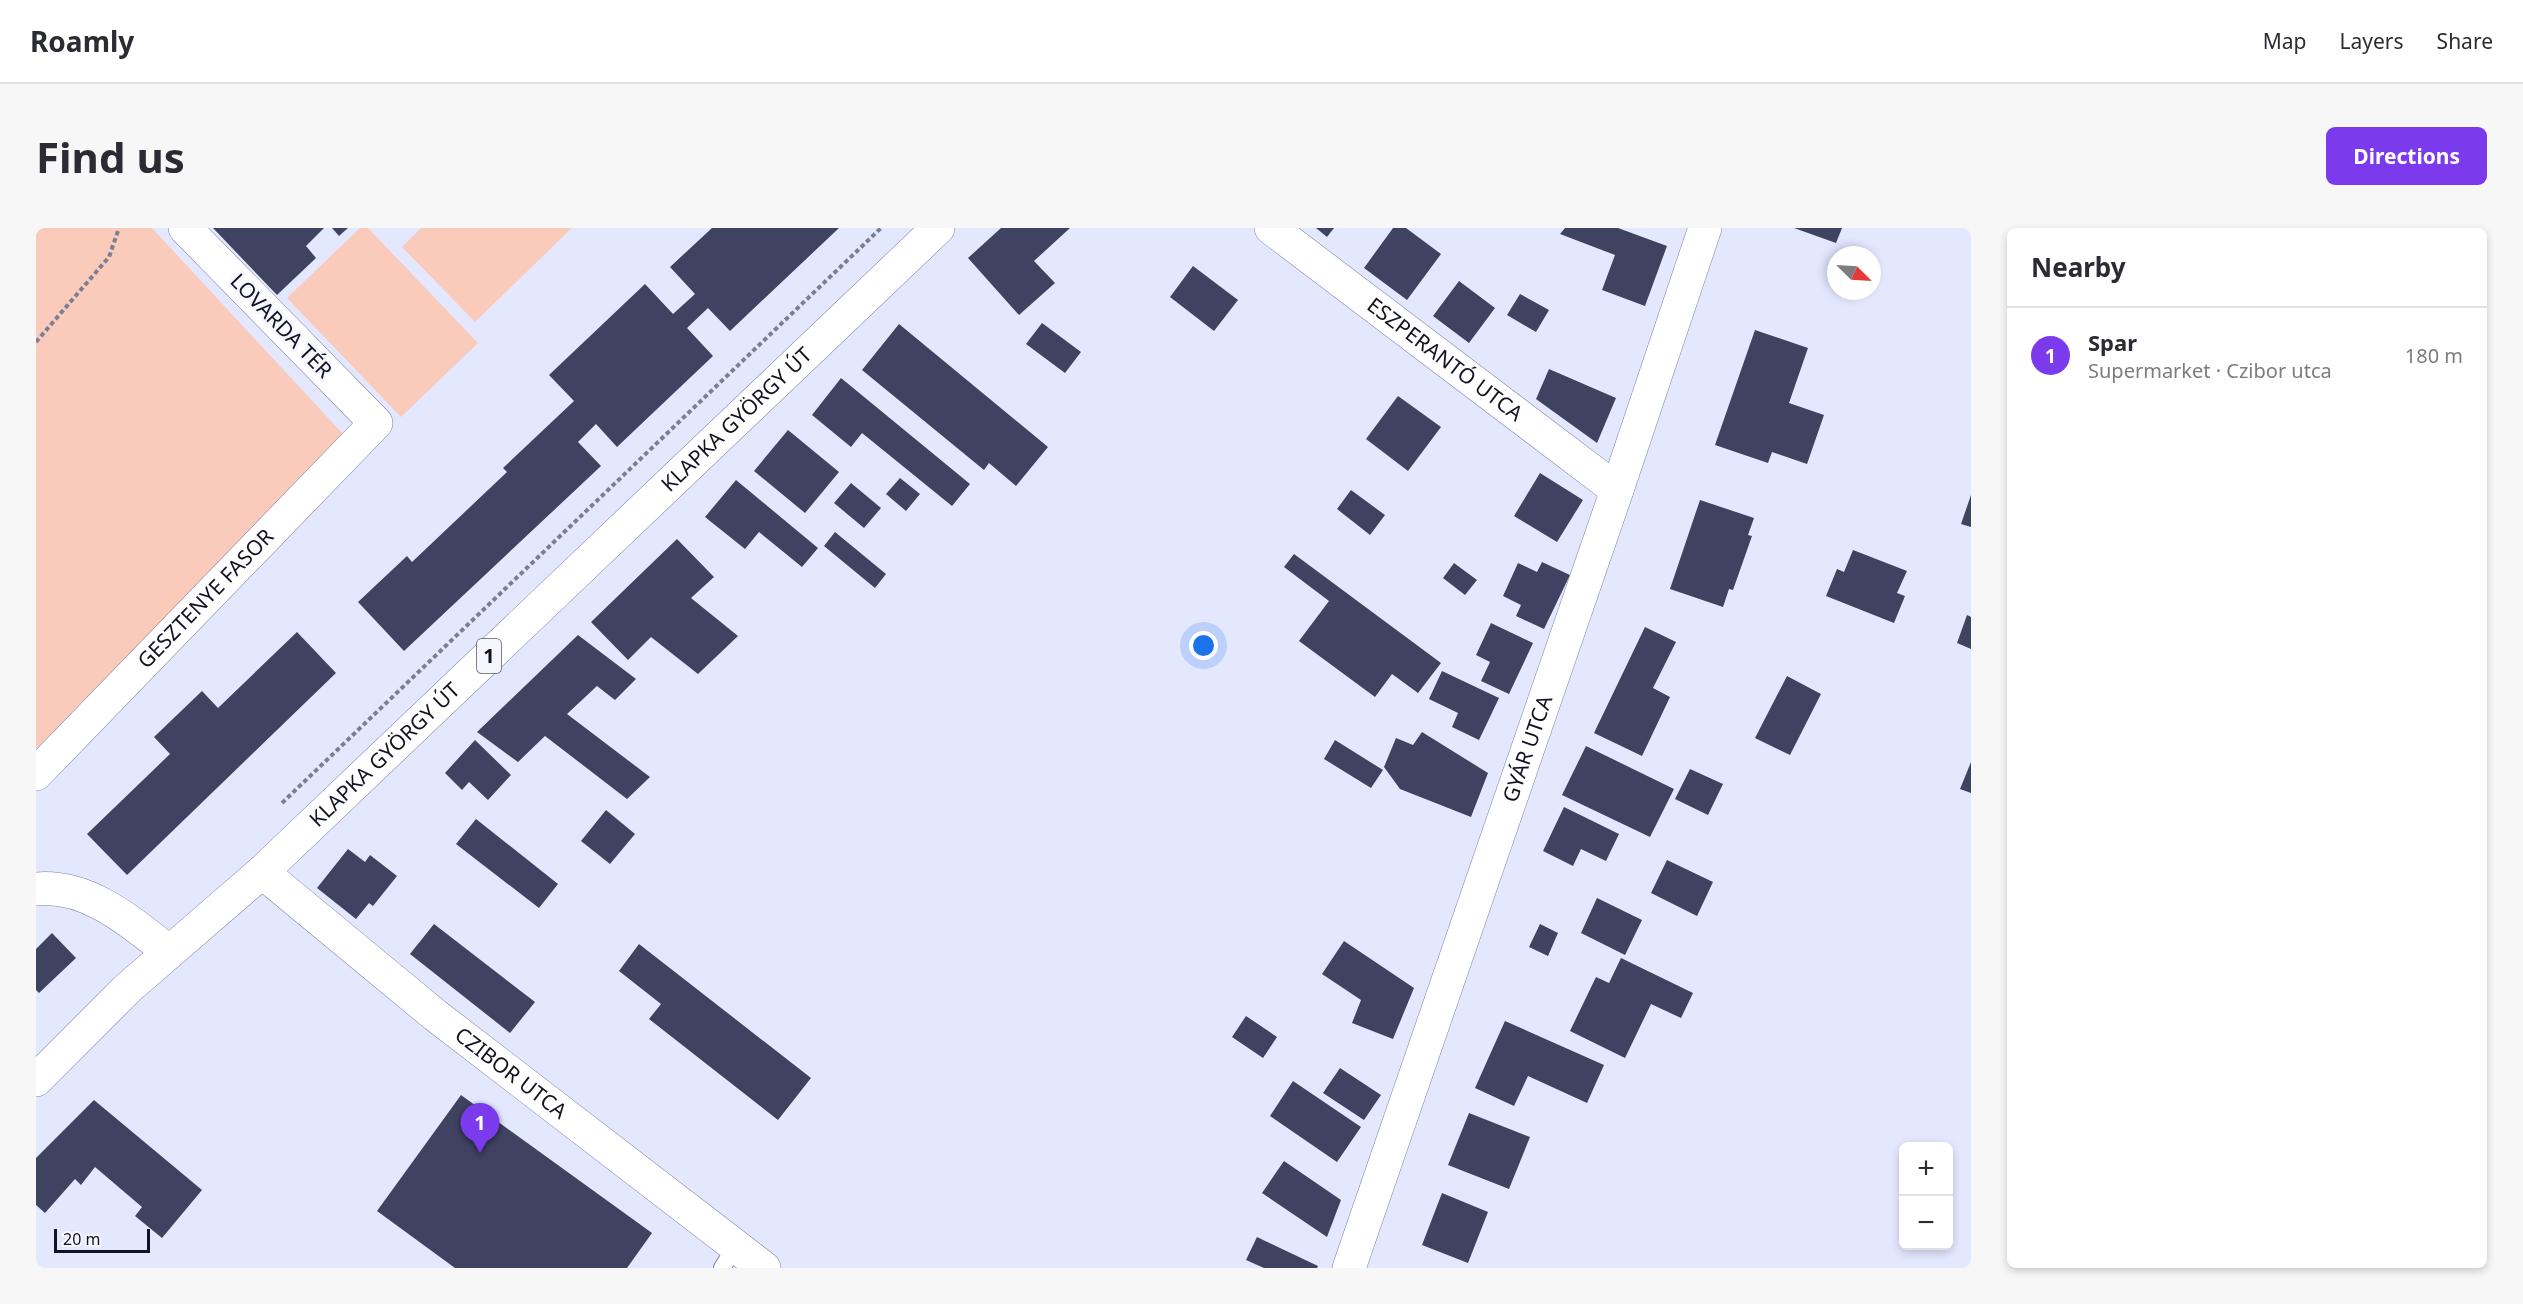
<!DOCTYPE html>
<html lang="en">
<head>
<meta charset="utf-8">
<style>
	:root { --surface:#fff; --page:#f7f7f7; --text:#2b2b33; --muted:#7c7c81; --line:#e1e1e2; --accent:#7c3aed }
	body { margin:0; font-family:"Noto Sans",sans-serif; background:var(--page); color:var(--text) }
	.controls { position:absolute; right:18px; bottom:18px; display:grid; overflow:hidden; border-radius:9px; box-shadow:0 3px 9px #0003 }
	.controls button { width:54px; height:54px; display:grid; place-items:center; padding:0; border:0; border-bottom:2px solid var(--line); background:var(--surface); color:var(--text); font:30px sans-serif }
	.compass { position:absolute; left:1791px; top:18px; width:54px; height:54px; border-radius:50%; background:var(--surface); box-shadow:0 3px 9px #0003; rotate:114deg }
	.scale { position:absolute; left:18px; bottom:15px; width:96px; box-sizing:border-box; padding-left:6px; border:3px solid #121320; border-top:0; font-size:16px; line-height:21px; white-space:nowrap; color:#121320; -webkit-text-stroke:4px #f5f6fe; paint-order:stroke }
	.you { position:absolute; left:1168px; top:418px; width:21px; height:21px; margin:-15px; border:4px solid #fff; border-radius:50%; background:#1a73e8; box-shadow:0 0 0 9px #1a73e833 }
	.badge { display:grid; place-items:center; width:39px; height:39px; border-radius:50%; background:var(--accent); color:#fff; font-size:20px; font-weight:700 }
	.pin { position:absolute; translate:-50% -50px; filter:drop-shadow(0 2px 3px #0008) }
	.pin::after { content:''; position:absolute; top:32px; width:21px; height:18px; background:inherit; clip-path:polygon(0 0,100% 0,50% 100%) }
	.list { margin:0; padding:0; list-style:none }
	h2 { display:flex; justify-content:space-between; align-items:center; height:78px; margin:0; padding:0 24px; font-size:26px }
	h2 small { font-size:20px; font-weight:400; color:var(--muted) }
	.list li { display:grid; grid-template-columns:39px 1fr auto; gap:18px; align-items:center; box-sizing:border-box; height:96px; padding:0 24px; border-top:2px solid var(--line) }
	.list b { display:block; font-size:22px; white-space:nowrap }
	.list p { margin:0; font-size:20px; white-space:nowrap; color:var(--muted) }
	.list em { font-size:20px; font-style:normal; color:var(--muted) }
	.map { position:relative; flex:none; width:1935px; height:1040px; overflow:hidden; border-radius:9px }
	header { display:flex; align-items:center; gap:36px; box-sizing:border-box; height:84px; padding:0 30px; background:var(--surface); border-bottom:2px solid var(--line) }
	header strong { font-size:28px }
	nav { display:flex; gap:33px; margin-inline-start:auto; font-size:21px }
	.intro { display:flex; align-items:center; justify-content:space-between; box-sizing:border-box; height:144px; padding:0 36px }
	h1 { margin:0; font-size:42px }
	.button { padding:15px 27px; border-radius:9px; background:var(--accent); color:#fff; font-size:21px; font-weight:700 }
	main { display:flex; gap:36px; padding:0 36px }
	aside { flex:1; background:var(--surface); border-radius:9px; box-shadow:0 3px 9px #0003 }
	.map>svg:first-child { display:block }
	.green { fill:#facabb }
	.building { fill:#3f4261 }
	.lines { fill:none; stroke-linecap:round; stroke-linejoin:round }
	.lane-casing { stroke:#7b80a2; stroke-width:18 }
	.street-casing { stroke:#7b80a2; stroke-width:34 }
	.primary-casing { stroke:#7b80a2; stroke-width:34 }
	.path { stroke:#7c7f91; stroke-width:4; stroke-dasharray:4.5 3; stroke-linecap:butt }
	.lane { stroke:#fff; stroke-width:16 }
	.street { stroke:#fff; stroke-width:33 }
	.primary { stroke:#fff; stroke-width:33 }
	.labels { text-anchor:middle; stroke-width:6; stroke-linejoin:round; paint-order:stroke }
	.shield { fill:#f5f6fe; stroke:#565763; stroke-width:1.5 }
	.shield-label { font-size:20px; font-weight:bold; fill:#121320 }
	.street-label { font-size:21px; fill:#121320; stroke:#f5f6fe }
</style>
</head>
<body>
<header>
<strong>Roamly</strong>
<nav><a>Map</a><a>Layers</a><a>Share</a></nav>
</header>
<div class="intro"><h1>Find us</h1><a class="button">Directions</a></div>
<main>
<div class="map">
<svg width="1935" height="1040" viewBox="0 0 1935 1040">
	<rect width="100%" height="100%" fill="#e4e8ff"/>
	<g class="green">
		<polygon points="0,0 116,0 308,207 0,521"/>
		<polygon points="324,0 332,0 442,115 365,189 251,70"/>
		<polygon points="385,0 536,0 439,94 366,19"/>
	</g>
	<g class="building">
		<polygon points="177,0 288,0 270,18 280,30 241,67"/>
		<polygon points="296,0 312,0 303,8"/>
		<polygon points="676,0 803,0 694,103 672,80 651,100 677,128 581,219 560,196 542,214 565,238 368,423 322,374 371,328 376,334 471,244 467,240 538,173 513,147 609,56 637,86 659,66 634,39"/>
		<polygon points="965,0 1034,0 998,33 1019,55 983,87 932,30"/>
		<polygon points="1280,0 1298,0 1291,9"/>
		<polygon points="1357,0 1370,0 1405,26 1371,72 1328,40"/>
		<polygon points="1529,0 1582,0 1631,18 1609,78 1566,62 1579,27 1524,6"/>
		<polygon points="1758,0 1806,0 1800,15"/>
		<polygon points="1157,38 1202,72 1178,103 1134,69"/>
		<polygon points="1423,53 1459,80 1433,115 1397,88"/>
		<polygon points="1484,66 1513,82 1500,104 1471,87"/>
		<polygon points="1006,95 1045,124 1029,145 990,116"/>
		<polygon points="863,96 1012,219 980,258 953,235 948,242 826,142"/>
		<polygon points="1719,102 1772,120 1753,175 1788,187 1771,236 1736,224 1732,235 1679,217"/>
		<polygon points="1513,141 1580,170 1561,215 1500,171"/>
		<polygon points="805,150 934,256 916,278 826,205 815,219 776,187"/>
		<polygon points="1362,168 1405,199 1372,243 1330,211"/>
		<polygon points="752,202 803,244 769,285 718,243"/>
		<polygon points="1504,245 1547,272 1521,314 1478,288"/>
		<polygon points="864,250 884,266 870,283 850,266"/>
		<polygon points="700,252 782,320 766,339 723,304 709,321 669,289"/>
		<polygon points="815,255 845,280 828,300 798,275"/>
		<polygon points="1315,262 1349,287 1334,307 1301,281"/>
		<polygon points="1935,267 1935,299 1925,296"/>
		<polygon points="1664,272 1718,290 1712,307 1716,308 1697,362 1693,361 1687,379 1634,361"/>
		<polygon points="799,304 850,346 839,360 788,318"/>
		<polygon points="641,311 678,349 655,370 702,408 662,446 615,409 592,432 555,394"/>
		<polygon points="1817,322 1871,343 1861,365 1869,368 1858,395 1790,368 1801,341 1808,344"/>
		<polygon points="1258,326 1405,435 1382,465 1356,446 1339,469 1263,413 1293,373 1248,339"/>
		<polygon points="1506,334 1534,347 1508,401 1480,388 1485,377 1467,368 1482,335 1501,344"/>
		<polygon points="1418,335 1441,352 1429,367 1407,350"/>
		<polygon points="1931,387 1935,389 1935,421 1921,415"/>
		<polygon points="1455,395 1497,415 1473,466 1445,453 1454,434 1440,427"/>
		<polygon points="1609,399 1640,414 1617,460 1634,469 1606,528 1558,505"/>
		<polygon points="261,404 300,445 91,647 51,606 134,526 118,509 166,463 182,480"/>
		<polygon points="542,407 600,451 579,472 561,458 531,486 614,549 591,571 509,508 482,534 441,504"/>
		<polygon points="1406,443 1463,470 1443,512 1416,499 1422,485 1393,471"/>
		<polygon points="1751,448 1785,466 1754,527 1719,510"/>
		<polygon points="1386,504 1452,545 1435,589 1364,561 1348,539 1360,510 1377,517"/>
		<polygon points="439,512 475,547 452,572 433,554 426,562 409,545"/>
		<polygon points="1299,512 1347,542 1335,560 1288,531"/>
		<polygon points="1550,518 1638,561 1614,609 1526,567"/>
		<polygon points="1935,534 1935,565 1924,561"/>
		<polygon points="1654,541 1687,556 1672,587 1639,571"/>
		<polygon points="1528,579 1583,606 1570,633 1545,621 1537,638 1507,623"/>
		<polygon points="570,582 599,606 574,636 545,613"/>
		<polygon points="440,591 522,656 503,680 420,616"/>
		<polygon points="312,621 329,634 334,627 361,648 337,678 333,675 320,691 281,660"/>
		<polygon points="1631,632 1677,654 1661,688 1615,665"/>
		<polygon points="1561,670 1606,692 1589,727 1545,705"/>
		<polygon points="398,696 499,774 474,805 374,726"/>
		<polygon points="1504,696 1522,705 1512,728 1493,719"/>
		<polygon points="16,705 40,730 3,765 0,762 0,721"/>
		<polygon points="1308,713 1378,760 1357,811 1316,795 1325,772 1286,746"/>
		<polygon points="603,716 775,850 742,892 613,791 625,776 583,743"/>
		<polygon points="1585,730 1657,765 1645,790 1615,776 1589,830 1534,803 1560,749 1573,755"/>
		<polygon points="1210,788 1241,809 1227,830 1196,809"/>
		<polygon points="1469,793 1568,837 1551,875 1492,848 1478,878 1439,860"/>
		<polygon points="1304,840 1345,867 1328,892 1287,865"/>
		<polygon points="1257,853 1325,899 1301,934 1234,888"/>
		<polygon points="425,867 616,1005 591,1040 419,1040 341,983"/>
		<polygon points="58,872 166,962 126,1010 99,988 106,979 59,939 45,957 39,951 9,985 0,977 0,930"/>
		<polygon points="1433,885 1494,909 1473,961 1412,937"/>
		<polygon points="1248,933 1305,972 1291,1009 1226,965"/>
		<polygon points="1406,965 1452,984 1432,1035 1386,1017"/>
		<polygon points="1221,1009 1282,1038 1281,1040 1228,1040 1210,1032"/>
	</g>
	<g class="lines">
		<g class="lane-casing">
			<polyline id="lane" points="686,1040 699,1019"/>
		</g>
		<g class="street-casing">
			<g id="street">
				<path id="s1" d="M 1235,0 L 1581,262"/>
				<path id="s2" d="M 0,546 L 340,195 L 149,0"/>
				<path id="s3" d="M 226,644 L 399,787 L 728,1040"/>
				<path d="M 0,661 C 52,656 95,694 133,724"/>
				<path id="s4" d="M 1313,1040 L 1581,262 L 1669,0"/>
			</g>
		</g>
		<g class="primary-casing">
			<g id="primary">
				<path id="s5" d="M 0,852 L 92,760 L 226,644 L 902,0"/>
			</g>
		</g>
		<g class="path">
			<polyline points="0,114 73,29 83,0"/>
			<polyline points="246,575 845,0"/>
		</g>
		<use href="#lane" class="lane"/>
		<use href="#street" class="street"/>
		<use href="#primary" class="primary"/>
	</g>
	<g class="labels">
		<rect class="shield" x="441" y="411" width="24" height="34" rx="4.5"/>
		<g class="shield-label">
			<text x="453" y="435">1</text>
		</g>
		<g class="street-label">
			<text transform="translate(245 98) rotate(46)" y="7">LOVARDA TÉR</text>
			<text dy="7" stroke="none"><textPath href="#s1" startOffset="218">ESZPERANTÓ UTCA</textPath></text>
			<text dy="7" stroke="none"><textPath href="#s5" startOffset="963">KLAPKA GYÖRGY ÚT</textPath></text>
			<text dy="7" stroke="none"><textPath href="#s2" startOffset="244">GESZTENYE FASOR</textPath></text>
			<text dy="7" stroke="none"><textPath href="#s4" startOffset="549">GYÁR UTCA</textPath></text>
			<text dy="7" stroke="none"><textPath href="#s5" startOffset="477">KLAPKA GYÖRGY ÚT</textPath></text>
			<text dy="7" stroke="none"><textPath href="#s3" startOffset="320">CZIBOR UTCA</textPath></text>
		</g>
	</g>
</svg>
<div class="controls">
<button>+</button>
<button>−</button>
</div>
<svg class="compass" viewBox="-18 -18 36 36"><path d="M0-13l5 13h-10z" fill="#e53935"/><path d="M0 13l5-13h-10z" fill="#7c7c81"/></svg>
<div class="scale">20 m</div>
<div class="you"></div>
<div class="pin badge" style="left:444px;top:925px">1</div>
</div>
<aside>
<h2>Nearby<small></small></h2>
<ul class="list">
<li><span class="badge">1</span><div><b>Spar</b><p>Supermarket · Czibor utca</p></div><em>180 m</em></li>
</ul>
</aside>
</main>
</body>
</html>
